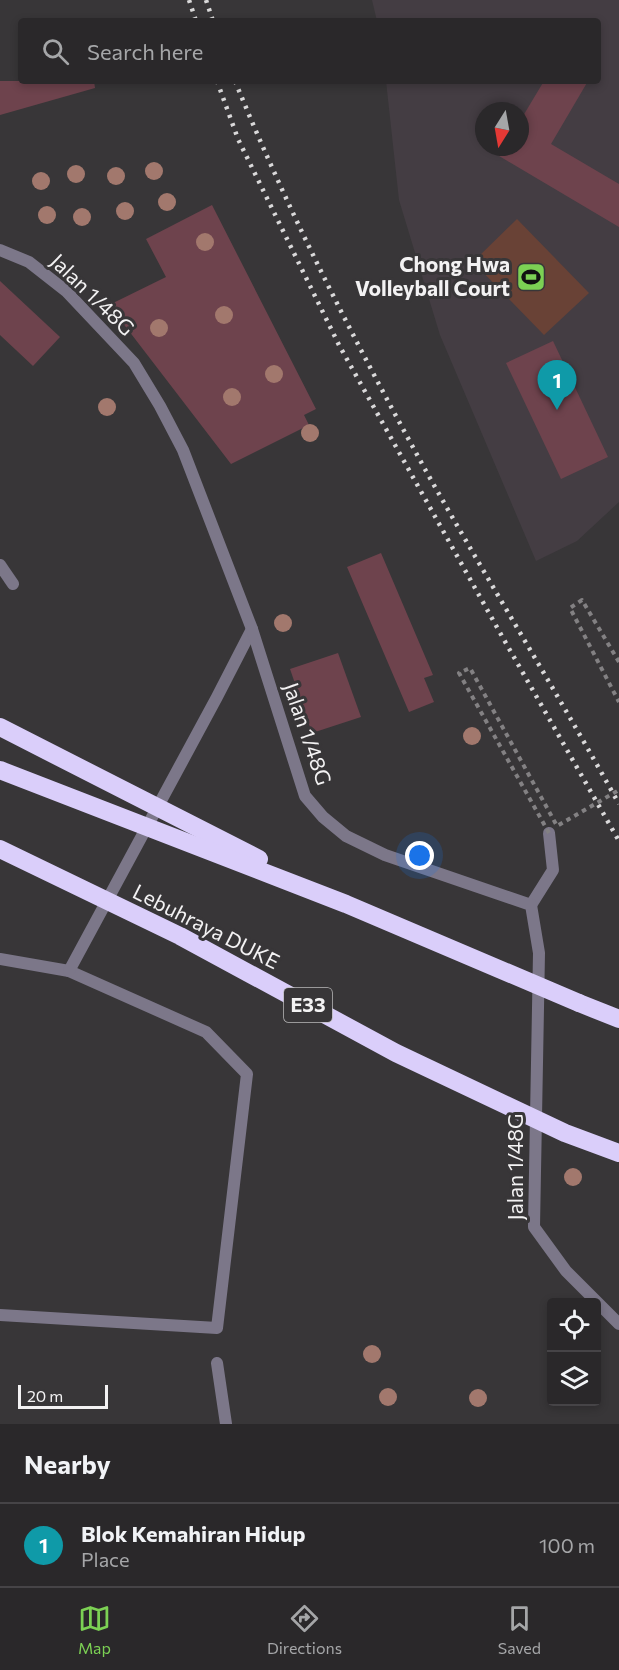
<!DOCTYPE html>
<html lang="en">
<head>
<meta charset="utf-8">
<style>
	:root { --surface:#2a282a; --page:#323032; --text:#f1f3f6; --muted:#a5a6a8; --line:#464447; --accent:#7cd154 }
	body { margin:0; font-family:Commissioner,sans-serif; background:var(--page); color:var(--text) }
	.controls { position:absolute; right:18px; bottom:18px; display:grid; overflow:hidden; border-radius:6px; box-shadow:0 3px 9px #0003 }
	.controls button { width:54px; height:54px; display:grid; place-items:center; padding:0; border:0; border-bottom:2px solid var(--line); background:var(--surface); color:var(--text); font:30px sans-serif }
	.compass { position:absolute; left:475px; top:102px; width:54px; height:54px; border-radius:50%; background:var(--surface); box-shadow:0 3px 9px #0003; rotate:191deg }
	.scale { position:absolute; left:18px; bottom:15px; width:90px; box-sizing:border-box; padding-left:6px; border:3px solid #f3f2f3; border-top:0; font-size:16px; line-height:21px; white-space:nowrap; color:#f3f2f3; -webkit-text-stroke:4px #383638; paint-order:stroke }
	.you { position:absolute; left:420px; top:856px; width:21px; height:21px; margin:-15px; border:4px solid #fff; border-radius:50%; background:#1a73e8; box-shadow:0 0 0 9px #1a73e833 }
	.badge { display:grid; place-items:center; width:39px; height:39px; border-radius:50%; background:var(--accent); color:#fff; font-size:20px; font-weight:700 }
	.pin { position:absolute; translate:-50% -50px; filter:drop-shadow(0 2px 3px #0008) }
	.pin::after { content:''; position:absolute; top:32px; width:21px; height:18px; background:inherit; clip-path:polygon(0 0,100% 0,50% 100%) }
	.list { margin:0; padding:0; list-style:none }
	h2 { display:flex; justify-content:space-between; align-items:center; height:78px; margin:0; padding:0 24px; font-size:26px }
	h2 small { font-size:20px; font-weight:400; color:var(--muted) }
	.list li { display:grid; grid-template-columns:39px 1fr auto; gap:18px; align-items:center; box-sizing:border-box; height:84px; padding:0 24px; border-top:2px solid var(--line) }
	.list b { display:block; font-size:22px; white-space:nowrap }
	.list p { margin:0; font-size:20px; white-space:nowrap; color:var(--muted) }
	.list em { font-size:20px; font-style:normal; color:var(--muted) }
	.icon { flex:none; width:33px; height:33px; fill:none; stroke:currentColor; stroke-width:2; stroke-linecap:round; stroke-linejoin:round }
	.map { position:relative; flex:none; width:619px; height:1424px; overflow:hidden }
	.search { position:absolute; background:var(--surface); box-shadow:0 3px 9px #0003; left:18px; right:18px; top:18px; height:66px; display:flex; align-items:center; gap:15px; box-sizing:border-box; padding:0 21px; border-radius:6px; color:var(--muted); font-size:22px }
	.sheet { height:162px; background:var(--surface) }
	nav { display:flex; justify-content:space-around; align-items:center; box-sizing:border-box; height:84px; border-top:2px solid var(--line); background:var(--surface); font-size:16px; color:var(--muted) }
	nav a { display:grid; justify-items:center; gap:3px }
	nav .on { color:var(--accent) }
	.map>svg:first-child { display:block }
	.built { fill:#443d43; fill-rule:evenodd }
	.green { fill:#694236 }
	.building { fill:#6e434d }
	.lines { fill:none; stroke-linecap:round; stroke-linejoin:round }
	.path { stroke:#838183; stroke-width:4; stroke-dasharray:4.5 4.5; stroke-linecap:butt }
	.lane { stroke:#7c7789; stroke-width:12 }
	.street { stroke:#7c7789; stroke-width:12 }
	.highway { stroke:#dacefa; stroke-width:18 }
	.rail { stroke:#dad9da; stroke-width:4.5; stroke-dasharray:3 6; stroke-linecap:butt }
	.path-bridge { stroke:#838183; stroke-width:4; stroke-dasharray:4.5 4.5; stroke-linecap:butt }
	.highway-bridge { stroke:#dacefa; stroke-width:18 }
	.tree { fill:#a2786d }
	.labels { text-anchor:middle; stroke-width:6; stroke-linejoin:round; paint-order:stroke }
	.shield { fill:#383638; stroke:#bbbabb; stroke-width:1.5 }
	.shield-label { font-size:20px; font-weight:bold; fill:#f3f2f3 }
	.poi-label { font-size:21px; font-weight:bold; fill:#f3f2f3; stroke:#383638; text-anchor:end }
	.street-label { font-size:21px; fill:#f3f2f3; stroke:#383638 }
</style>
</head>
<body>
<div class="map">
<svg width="619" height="1424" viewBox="0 0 619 1424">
	<rect width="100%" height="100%" fill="#383638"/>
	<path class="built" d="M 372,0 L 619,0 L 619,502 L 577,541 L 536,561 L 440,335 L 399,200 L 386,81 L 598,81 L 598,21 L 377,21 ZM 484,111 L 520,111 L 520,147 L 484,147 Z"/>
	<polygon class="green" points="517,219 589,293 544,335 473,262"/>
	<g class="building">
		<polygon points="0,81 94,81 95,88 0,115"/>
		<polygon points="544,81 588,81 551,144 619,184 619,227 484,147 520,147 520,121"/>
		<polygon points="212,205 316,409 304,415 309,425 231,464 109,305 166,277 146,239"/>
		<polygon points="0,281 60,337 33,366 0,335"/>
		<polygon points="553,341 608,457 561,479 506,363"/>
		<polygon points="381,553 433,675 424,678 434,702 409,712 347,567"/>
		<polygon points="338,653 361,717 312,733 290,669"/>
	</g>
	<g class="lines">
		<polyline class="path" points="619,662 582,600 570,608 619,702"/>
		<g class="lane">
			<polyline points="0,565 13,584"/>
			<polyline points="531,905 553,870 549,833"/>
			<polyline points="0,959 69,971 206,1032 247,1074 217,1328 0,1315"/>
			<polyline points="69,971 217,697 252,629"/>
		</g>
		<g class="street">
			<polyline points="0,250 29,262 66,291 134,363 160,406 183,450 252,629 305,796 323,817 346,836 385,855 531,905 539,953 534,1227 566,1271 619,1324"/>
			<polyline points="217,1363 226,1424"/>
		</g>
		<polyline class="highway" points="579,1003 619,1019"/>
		<g class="rail">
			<polyline points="189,0 196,21"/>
			<polyline points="206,0 213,21"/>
			<polyline points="217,81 238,139 339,345 503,638 619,841"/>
			<path d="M 235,81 C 290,216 356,344 426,471 C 489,583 557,692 619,804"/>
		</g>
		<polyline class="path-bridge" points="549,833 459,673 470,668 557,826 619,790"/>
		<g class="highway-bridge">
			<polyline points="0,727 259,859"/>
			<polyline points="0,770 346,904 579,1003"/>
			<polyline points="0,849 180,936 396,1053 565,1133 619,1153"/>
		</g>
	</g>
	<g class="tree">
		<circle cx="154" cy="171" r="9"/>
		<circle cx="76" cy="174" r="9"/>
		<circle cx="116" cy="176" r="9"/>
		<circle cx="41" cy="181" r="9"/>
		<circle cx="167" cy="202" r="9"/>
		<circle cx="125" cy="211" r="9"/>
		<circle cx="47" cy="215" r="9"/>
		<circle cx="82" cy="217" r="9"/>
		<circle cx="205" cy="242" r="9"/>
		<circle cx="224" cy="315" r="9"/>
		<circle cx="159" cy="328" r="9"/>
		<circle cx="274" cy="374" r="9"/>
		<circle cx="232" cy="397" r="9"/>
		<circle cx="107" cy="407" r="9"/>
		<circle cx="310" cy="433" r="9"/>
		<circle cx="283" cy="623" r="9"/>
		<circle cx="472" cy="736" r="9"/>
		<circle cx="573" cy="1177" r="9"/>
		<circle cx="372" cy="1354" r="9"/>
		<circle cx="388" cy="1397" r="9"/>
		<circle cx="478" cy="1398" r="9"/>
	</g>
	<defs>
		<g id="stadium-square" transform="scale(1.5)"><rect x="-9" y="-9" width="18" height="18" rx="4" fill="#7cd154" stroke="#383638"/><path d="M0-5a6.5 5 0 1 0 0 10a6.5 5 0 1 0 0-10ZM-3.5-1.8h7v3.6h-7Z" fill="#111"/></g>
	</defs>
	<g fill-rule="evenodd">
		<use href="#stadium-square" x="531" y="277"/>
	</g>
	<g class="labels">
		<rect class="shield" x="284" y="988" width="48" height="34" rx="4.5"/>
		<g class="shield-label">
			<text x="308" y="1012">E33</text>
		</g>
		<g class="poi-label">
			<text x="510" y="272">Chong Hwa<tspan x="510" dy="24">Volleyball Court</tspan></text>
		</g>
		<g class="street-label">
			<text transform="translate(92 295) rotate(44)" y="7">Jalan 1/48G</text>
			<text transform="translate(307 734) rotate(71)" y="7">Jalan 1/48G</text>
			<text transform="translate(206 927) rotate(27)" y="7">Lebuhraya DUKE</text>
			<text transform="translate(516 1167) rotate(-90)" y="7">Jalan 1/48G</text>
		</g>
	</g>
</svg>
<div class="controls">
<button><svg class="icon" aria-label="locate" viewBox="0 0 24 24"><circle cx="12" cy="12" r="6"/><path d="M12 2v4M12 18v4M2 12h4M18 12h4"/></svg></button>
<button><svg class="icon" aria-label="layers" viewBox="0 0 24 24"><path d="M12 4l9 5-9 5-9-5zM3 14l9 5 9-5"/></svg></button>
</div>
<svg class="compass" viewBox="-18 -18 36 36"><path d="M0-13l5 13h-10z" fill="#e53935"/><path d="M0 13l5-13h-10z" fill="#a5a6a8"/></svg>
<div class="scale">20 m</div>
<div class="you"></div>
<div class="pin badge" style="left:557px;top:410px;background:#0f9aa8">1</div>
<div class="search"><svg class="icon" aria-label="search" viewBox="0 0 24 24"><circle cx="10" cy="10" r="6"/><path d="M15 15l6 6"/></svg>Search here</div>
</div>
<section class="sheet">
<h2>Nearby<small></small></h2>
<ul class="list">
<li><span class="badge" style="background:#0f9aa8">1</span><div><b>Blok Kemahiran Hidup</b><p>Place</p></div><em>100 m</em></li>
</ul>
</section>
<nav>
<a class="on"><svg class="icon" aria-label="map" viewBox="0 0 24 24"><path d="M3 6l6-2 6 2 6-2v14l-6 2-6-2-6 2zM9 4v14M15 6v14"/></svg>Map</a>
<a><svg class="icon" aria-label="directions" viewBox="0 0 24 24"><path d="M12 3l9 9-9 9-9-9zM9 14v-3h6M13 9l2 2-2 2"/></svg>Directions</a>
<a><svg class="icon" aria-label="saved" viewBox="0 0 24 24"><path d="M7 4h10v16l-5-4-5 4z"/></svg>Saved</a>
</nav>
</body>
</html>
